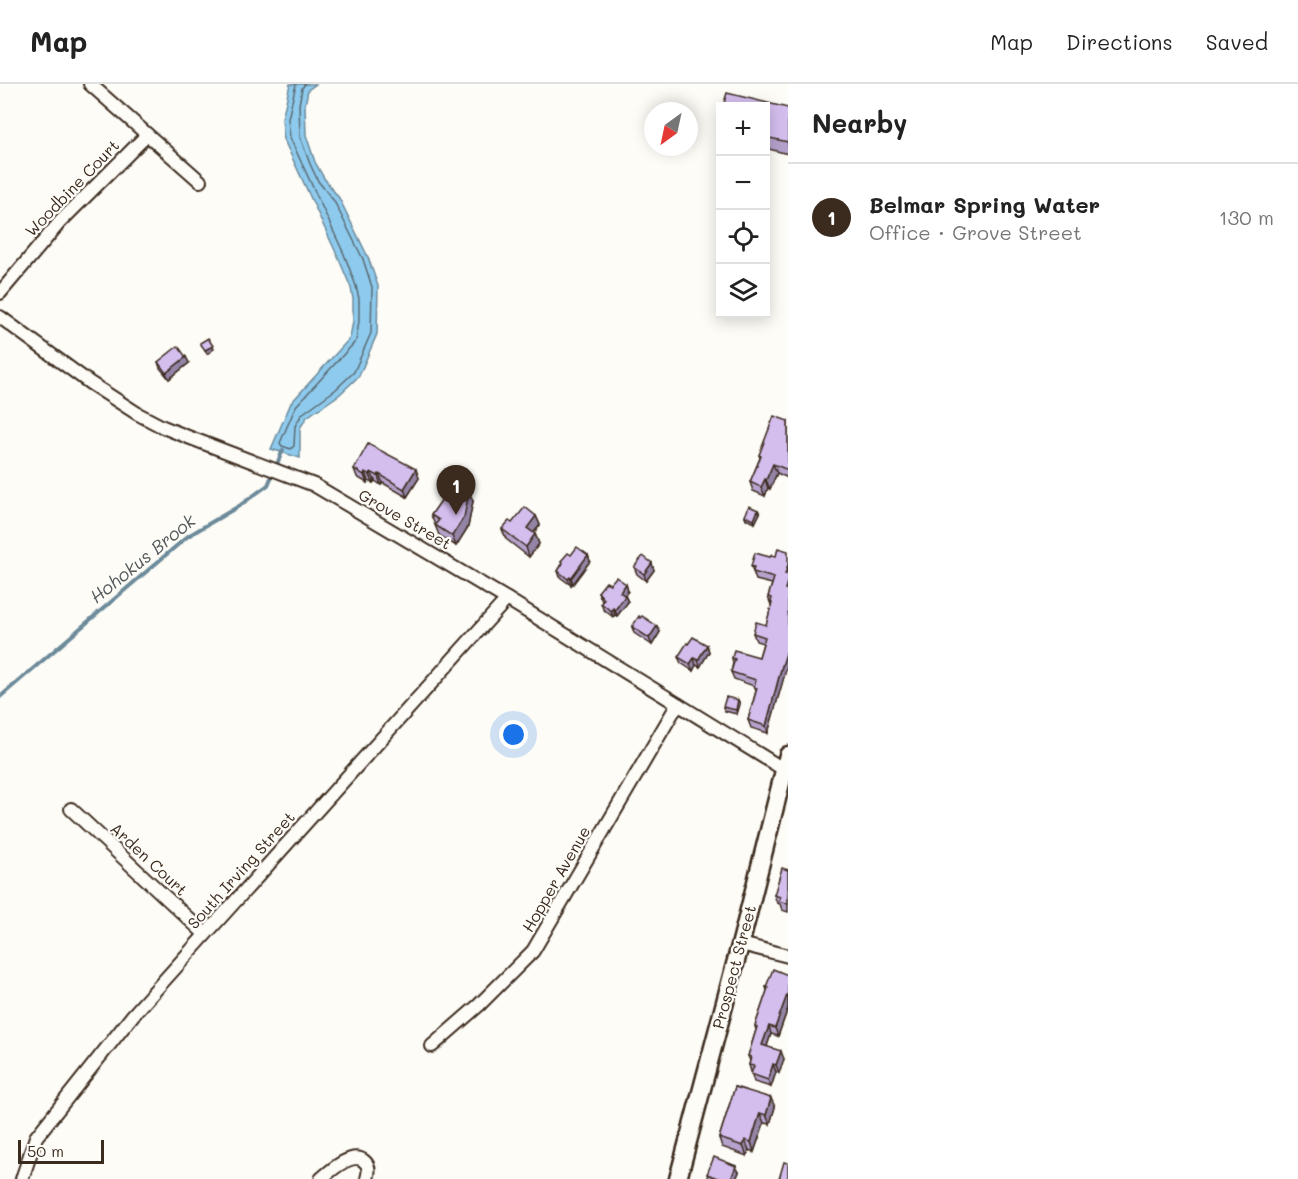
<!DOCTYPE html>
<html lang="en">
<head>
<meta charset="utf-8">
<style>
	:root { --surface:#fff; --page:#f6f6f6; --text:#222; --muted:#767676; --line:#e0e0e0; --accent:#3b2a1e }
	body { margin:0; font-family:Mali,sans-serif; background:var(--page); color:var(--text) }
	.controls { position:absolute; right:18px; top:18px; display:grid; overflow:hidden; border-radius:0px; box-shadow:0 3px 15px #0003 }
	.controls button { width:54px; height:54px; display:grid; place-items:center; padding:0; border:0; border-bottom:2px solid var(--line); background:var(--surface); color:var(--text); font:30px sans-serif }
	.compass { position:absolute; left:644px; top:18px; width:54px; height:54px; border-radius:50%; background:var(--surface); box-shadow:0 3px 15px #0003; rotate:213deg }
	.scale { position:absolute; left:18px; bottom:15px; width:86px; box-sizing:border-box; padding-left:6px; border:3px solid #3b2a1e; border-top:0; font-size:16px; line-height:21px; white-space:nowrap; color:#3b2a1e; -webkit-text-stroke:4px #fdfcf7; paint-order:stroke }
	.you { position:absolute; left:514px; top:651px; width:21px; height:21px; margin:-15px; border:4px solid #fff; border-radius:50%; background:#1a73e8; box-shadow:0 0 0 9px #1a73e833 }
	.badge { display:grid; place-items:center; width:39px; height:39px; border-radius:50%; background:var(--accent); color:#fff; font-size:20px; font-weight:700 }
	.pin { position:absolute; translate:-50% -50px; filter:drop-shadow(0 2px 3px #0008) }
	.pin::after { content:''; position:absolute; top:32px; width:21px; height:18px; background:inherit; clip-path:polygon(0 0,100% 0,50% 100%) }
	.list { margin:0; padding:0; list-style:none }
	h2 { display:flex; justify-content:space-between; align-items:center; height:78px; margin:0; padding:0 24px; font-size:26px }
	h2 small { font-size:20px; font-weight:400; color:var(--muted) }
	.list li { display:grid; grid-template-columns:39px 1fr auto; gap:18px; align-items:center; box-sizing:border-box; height:108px; padding:0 24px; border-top:2px solid var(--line) }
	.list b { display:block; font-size:22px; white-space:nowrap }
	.list p { margin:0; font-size:20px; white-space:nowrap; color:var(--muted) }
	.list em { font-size:20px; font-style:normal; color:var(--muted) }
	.icon { flex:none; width:33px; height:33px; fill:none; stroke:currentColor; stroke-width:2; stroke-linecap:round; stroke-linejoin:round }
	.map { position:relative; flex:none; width:788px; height:1095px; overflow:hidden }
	header { display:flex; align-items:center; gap:36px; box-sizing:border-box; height:84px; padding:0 30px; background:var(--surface); border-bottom:2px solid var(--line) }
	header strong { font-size:28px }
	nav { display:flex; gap:33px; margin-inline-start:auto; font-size:21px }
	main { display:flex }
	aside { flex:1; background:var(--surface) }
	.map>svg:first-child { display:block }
	.water { fill:#8dcaed; stroke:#6c8a9a; stroke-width:1.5 }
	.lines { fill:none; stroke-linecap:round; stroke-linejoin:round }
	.shore { stroke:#5c6a71; stroke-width:1.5 }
	.stream { stroke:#6c8a9a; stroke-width:4 }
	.minor-casing { stroke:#3b2a1e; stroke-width:16 }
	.secondary-casing { stroke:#3b2a1e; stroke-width:21 }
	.minor { stroke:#fdfcf7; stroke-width:12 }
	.secondary { stroke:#fdfcf7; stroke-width:16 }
	.wall { fill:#b6a3cd; stroke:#3b2a1e; stroke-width:1.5 }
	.shaded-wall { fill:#9485a7; stroke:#3b2a1e; stroke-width:1.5 }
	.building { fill:#d4beee; stroke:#3b2a1e; stroke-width:1.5 }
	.labels { text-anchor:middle; stroke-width:4.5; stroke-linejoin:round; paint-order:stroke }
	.street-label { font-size:16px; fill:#3b2a1e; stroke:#fdfcf7 }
	.water-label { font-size:18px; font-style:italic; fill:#545a5c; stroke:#fdfcf7 }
</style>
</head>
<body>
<header>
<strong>Map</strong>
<nav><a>Map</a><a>Directions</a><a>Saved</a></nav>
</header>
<main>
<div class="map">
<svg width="788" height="1095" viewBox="0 0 788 1095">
	<rect width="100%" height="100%" fill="#fdfcf7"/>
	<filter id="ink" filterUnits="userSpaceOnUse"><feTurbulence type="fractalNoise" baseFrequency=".0167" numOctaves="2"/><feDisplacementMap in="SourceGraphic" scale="12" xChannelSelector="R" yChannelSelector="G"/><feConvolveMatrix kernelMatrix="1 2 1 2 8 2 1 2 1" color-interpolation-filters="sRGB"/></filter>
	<g filter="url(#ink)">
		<polygon class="water" points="290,0 316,0 308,6 305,21 306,51 315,78 324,94 339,114 368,173 378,202 377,250 359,292 339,311 307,333 300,344 300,374 271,365 291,319 350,254 353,237 353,215 351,204 338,173 284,56 282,35"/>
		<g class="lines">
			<polyline class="shore" points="296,0 288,35 290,54 344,170 356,202 359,215 359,237 356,257 296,322 280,359 282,362 291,365 294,362 295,342 302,330 335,306 354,288 371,249 372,203 363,175 334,117 318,97 310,80 300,53 299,21 302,4 305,0"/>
			<polyline class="stream" points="0,613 188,452 239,422 268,401 283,366"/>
			<g class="minor-casing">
				<g id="minor">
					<polyline points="90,0 200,97"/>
					<polyline points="0,209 60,138 147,51"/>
					<polyline points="0,233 90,299 138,330 163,343 188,353 314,401 507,515 788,688"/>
					<polyline points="71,725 205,850"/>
					<polyline points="741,860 788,872"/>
					<polyline points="432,962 479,921 533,867 673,628 679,621"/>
					<polyline points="22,1095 36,1053 133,931 507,515"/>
					<path d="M 321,1095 C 330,1087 352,1067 364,1077 C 370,1082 369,1088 367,1095"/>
				</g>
			</g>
			<g class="secondary-casing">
				<polyline id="secondary" points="678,1095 742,854 788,671"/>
			</g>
			<use href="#minor" class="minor"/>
			<use href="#secondary" class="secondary"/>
		</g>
		<g class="wall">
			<polygon points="765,22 788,24 788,70 765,64"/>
			<polygon points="186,273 189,279 169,295 160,284 158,278"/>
			<polygon points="788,337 788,394 777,389 770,405 768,404 765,412 753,407 750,398 760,374 759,371"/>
			<polygon points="354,385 419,394 407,413 383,399 381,401 375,397 373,399 368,397 367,399 357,393"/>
			<polygon points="469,408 473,417 468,443 456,462 439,451 431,431 443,414 441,409"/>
			<polygon points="760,429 755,439 746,435 745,432"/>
			<polygon points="536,432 540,441 534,449 535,450 539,460 529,473 506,455 502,445 512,439"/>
			<polygon points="571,471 588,471 590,477 573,500 572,499 571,501 560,493 558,487 562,480 561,477"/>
			<polygon points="771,471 784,592 768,649 751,644 748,636 756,607 754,602 734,595 731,588 733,579 732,574 759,573 763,559 756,557 753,549 766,541 772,521 771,521 768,513 772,500 756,496 751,482 770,473"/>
			<polygon points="634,483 654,486 646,497 637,490"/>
			<polygon points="610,500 626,500 628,507 625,511 628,518 617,532 615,531 613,533 603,525 601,519 602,517 598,508"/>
			<polygon points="632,543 660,548 652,561 634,549"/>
			<polygon points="688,560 707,561 709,568 700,583 696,581 693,587 681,579 678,573"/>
			<polygon points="738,616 740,620 737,630 725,627 723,623"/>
			<polygon points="788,786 788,828 782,826 780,820 777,819 774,811"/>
			<polygon points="788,891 788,924 778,952 771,950 767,962 784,975 779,989 776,988 771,1003 754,998 749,981 750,977 748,972 756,946 755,942 767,907 766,903"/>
			<polygon points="735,1003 775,1023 770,1040 764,1039 754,1068 749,1066 747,1072 722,1063 719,1054"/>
			<polygon points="739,1088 736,1095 709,1095 707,1090"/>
		</g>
		<g class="shaded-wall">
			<polygon points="213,262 214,265 207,270 205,266"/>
			<polygon points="186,273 189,279 169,295 166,289"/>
			<polygon points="773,380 777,389 770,405 766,396"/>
			<polygon points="416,385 419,394 407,413 404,405"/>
			<polygon points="365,388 368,397 367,399 364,391"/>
			<polygon points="371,388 375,397 373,399 370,391"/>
			<polygon points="379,390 383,399 381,401 378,392"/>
			<polygon points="765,395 768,404 765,412 761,403"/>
			<polygon points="469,408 473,417 468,443 456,462 452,452"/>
			<polygon points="758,426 760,429 755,439 754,436"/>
			<polygon points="536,432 540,441 530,453 527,444"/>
			<polygon points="535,450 539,460 529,473 526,463"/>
			<polygon points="588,471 590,477 573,500 571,494"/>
			<polygon points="652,479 654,486 646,497 644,490"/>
			<polygon points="788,481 788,513 785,505 785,490"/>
			<polygon points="570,493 572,499 571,501 568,495"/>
			<polygon points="626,500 628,507 622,514 620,508"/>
			<polygon points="625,512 628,518 617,532 615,526"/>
			<polygon points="613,524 615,531 613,533 611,527"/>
			<polygon points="657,542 660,548 652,561 649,554"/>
			<polygon points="707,561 709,568 700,583 698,576"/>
			<polygon points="788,563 788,579 768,649 766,642 781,585"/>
			<polygon points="694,574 696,581 693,587 690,580"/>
			<polygon points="738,616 740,620 737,630 736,626"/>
			<polygon points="787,911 788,915 788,924 778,952 775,944"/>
			<polygon points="769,942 771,950 765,968 762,961"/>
			<polygon points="781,967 784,975 779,989 776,981"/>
			<polygon points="773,980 776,988 771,1003 768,996"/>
			<polygon points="771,1014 775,1023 770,1040 766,1031"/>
			<polygon points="760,1029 764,1039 754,1068 751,1058"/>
			<polygon points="745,1056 749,1066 747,1072 743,1062"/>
			<polygon points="736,1082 739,1088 736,1095 731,1095"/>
		</g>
		<g class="building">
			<polygon points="727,9 788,24 788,58 765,53 765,22 723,22"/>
			<polygon points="208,254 213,262 205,266 200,259"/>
			<polygon points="178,262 186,273 166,289 158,278"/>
			<polygon points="774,332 788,337 788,386 773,380 766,396 765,395 761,403 750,398 761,372 759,371"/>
			<polygon points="368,360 416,385 404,405 379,390 378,392 371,388 370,391 365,388 364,391 354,385"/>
			<polygon points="450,395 469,408 464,433 452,452 435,441 439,436 431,431 445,411 441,409"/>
			<polygon points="749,422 758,426 754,436 745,432"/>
			<polygon points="525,423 536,432 527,444 535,450 526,463 502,445 509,437 512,439"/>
			<polygon points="577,463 588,471 571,494 570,493 568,495 558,487 563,479 561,477 568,469 571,471"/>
			<polygon points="778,464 788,467 788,481 785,490 788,490 788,495 785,505 788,506 788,563 781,585 766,642 748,636 757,604 754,603 756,596 731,588 735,575 732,574 734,566 759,573 765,553 753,549 756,538 766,541 772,519 771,518 772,514 768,513 774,494 753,488 754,483 751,482 755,469 770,473 771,471 776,472"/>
			<polygon points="643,472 652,479 644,490 634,483"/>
			<polygon points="616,493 626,500 620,508 625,512 615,526 613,524 611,527 601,519 604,515 598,508 606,498 610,500"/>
			<polygon points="639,532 640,534 642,532 657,542 649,554 632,543"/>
			<polygon points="693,553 707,561 698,576 694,574 690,580 678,573 687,559 688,560"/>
			<polygon points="726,613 738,616 736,626 723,623"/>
			<polygon points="782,784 788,786 788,820 779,817 780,813 774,811"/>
			<polygon points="773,885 788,891 788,912 787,911 775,944 769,942 762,961 781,967 776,981 773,980 768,996 751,990 754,982 749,981 751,973 748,972 757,943 755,942 768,904 766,903"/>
			<polygon points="735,1003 771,1014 766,1031 760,1029 751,1058 745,1056 743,1062 719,1054"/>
			<polygon points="714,1073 736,1082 731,1095 721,1095 707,1090"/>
			<polygon points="784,1078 788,1079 788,1095 779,1095"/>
		</g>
	</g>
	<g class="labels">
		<g class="street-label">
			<text transform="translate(72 104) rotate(-46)" y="6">Woodbine Court</text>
			<text transform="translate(405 435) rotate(30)" y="6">Grove Street</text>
			<text transform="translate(149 775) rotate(43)" y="6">Arden Court</text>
			<text transform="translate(241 786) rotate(-48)" y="6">South Irving Street</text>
			<text transform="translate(556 795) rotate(-60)" y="6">Hopper Avenue</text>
			<text transform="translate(734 883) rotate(-75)" y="6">Prospect Street</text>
		</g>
		<g class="water-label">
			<text transform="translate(143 475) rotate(-39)" y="6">Hohokus Brook</text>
		</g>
	</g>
</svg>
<div class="controls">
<button>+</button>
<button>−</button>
<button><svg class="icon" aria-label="locate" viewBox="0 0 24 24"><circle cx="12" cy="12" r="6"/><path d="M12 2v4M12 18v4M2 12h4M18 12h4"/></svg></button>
<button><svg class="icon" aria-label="layers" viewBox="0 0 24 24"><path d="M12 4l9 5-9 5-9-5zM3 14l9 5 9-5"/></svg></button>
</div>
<svg class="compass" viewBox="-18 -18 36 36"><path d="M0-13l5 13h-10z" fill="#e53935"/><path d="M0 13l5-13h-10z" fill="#767676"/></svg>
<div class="scale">50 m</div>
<div class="you"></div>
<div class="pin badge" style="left:456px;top:431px">1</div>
</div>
<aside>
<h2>Nearby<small></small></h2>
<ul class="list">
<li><span class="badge">1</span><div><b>Belmar Spring Water</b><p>Office · Grove Street</p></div><em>130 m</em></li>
</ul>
</aside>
</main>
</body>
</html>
